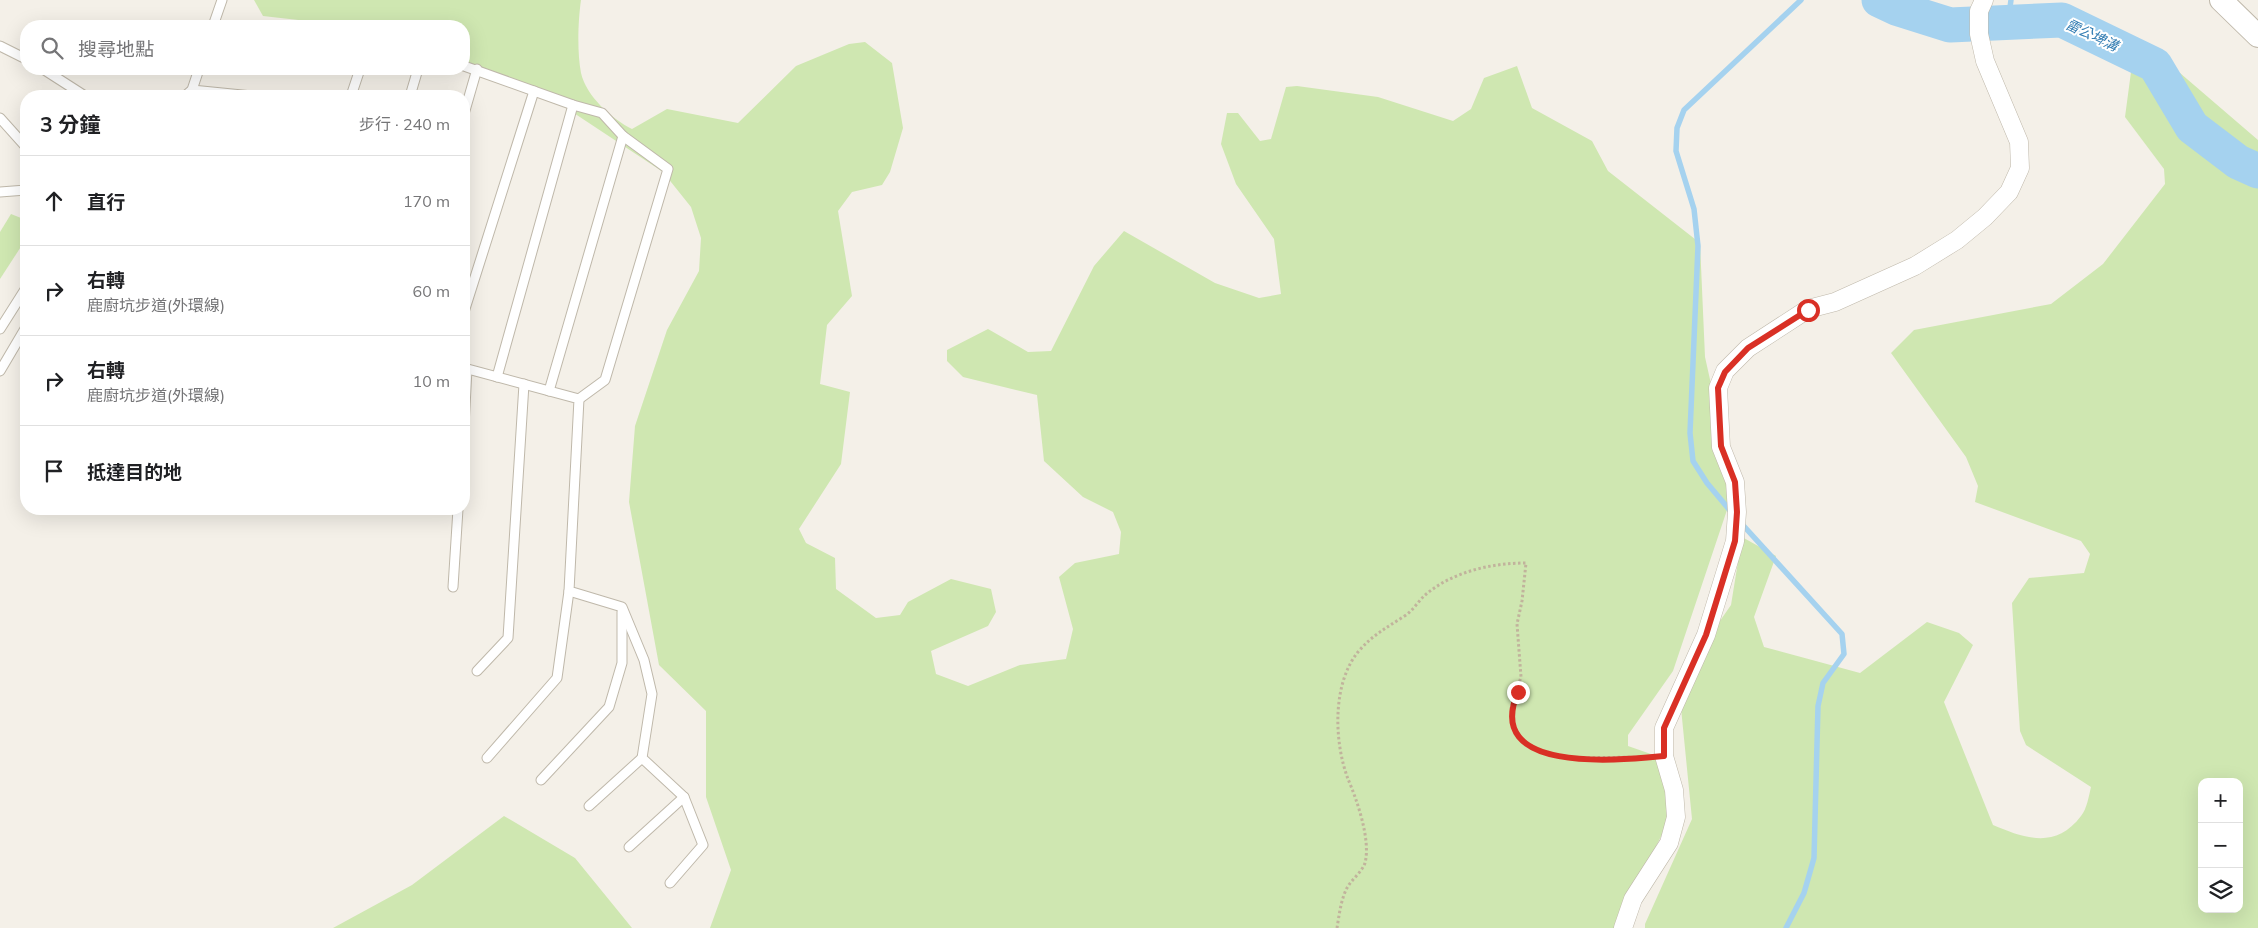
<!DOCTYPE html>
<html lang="zh-TW">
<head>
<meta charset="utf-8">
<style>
	:root { --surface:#fff; --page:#f2f2f2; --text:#202124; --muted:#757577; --line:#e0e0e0 }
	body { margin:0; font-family:Mulish,"Noto Sans TC",sans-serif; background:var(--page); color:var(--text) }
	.controls { position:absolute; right:15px; bottom:15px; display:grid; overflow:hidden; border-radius:10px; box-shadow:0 5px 20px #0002 }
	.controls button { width:45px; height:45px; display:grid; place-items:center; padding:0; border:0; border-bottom:1px solid var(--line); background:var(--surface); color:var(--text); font:25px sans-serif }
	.stop { position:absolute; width:15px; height:15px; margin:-11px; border:4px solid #d93025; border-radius:50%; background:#fff }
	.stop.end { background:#d93025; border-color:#fff; box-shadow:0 1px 5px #0008 }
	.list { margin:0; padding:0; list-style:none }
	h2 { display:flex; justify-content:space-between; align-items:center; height:65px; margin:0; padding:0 20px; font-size:21px }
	h2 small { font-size:16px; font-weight:400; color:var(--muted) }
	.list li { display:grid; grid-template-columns:32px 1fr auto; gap:15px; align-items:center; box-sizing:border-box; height:90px; padding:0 20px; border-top:1px solid var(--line) }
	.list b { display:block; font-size:19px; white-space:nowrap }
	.list p { margin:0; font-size:16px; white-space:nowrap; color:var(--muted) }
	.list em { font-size:16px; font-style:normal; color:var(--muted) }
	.icon { flex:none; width:28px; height:28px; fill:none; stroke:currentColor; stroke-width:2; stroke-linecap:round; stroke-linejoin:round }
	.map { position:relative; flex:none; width:2258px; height:928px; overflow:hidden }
	.search { position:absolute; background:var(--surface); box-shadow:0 5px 20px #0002; left:20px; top:20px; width:450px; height:55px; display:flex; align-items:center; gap:12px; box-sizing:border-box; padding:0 18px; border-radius:20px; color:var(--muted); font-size:19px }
	.panel { position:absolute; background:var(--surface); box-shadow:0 5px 20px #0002; left:20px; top:90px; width:450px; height:425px; border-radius:20px }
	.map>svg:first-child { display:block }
	.green { fill:#cfe7b1; fill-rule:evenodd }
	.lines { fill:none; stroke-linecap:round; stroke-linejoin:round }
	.stream { stroke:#a5d2ef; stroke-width:5.5 }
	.river { stroke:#a5d2ef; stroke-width:35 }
	.service-casing { stroke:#bfb8aa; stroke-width:11 }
	.minor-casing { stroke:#bfb8aa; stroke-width:19 }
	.tertiary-casing { stroke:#bfb8aa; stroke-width:24 }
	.path { stroke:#c1b39c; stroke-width:3; stroke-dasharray:2.5 2.5; stroke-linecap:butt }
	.service { stroke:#fff; stroke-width:9 }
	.minor { stroke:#fff; stroke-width:18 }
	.tertiary { stroke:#fff; stroke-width:22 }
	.route { stroke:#d93025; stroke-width:6 }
	.labels { text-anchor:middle; stroke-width:4; stroke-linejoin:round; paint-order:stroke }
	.water-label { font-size:14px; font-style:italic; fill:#317cb2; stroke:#fff }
</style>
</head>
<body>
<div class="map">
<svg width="2258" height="928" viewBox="0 0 2258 928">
	<rect width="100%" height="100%" fill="#f4f0e8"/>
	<g class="green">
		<path d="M 254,0 L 581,0 C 578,21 577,52 581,73 C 586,96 612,119 632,129 L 667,109 L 738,123 L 796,66 L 849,44 L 865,42 L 892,63 L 903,128 L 890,172 L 882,185 L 852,192 L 838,211 L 852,296 L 827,325 L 820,384 L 850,392 L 841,464 L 799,529 L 806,543 L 835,558 L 836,589 L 876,618 L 900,615 L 908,602 L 951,579 L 991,589 L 996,612 L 988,626 L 931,651 L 936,674 L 968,686 L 1020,665 L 1066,659 L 1073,629 L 1059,577 L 1075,563 L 1119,554 L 1121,532 L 1113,512 L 1083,497 L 1044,461 L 1037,395 L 963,377 L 947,361 L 947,350 L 988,329 L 1028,352 L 1051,351 L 1094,266 L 1124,231 L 1215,283 L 1259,298 L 1281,294 L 1274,239 L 1236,184 L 1221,144 L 1227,113 L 1238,113 L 1260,141 L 1271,139 L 1286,87 L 1297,86 L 1378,97 L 1453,121 L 1471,109 L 1484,78 L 1517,66 L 1532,108 L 1592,141 L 1608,171 L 1700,243 L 1705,357 L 1729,465 L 1729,504 L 1673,671 L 1628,735 L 1628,746 L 1668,760 L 1676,807 L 1625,907 L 1626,928 L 710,928 L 731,870 L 706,797 L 706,711 L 659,665 L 629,502 L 635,426 L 667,330 L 699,271 L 701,238 L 691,207 L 663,172 L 533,86 L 460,69 L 464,69 L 464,26 L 351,26 L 263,16 Z"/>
		<path d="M 2131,72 L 2180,73 L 2258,140 L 2258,928 L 1645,928 L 1645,924 L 1692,819 L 1681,708 L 1697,654 L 1731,605 L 1742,537 L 1776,556 L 1754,617 L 1764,647 L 1860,673 L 1927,622 L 1959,633 L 1973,645 L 1944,702 L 1993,825 C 2026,839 2056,849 2081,816 C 2087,809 2089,795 2091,787 L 2026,745 L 2020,731 L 2012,603 L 2029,578 L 2084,573 L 2090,554 L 2081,541 L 1975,502 L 1978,486 L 1966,457 L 1891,353 L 1914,330 L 2051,304 L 2103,264 L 2165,184 L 2164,169 L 2125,117 ZM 2202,782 L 2239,782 L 2239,909 L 2202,909 Z"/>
		<polygon points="11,214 26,220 26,239 0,279 0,232"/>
		<polygon points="504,816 575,858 632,928 333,928 412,885"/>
	</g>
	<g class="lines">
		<g class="stream">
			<polyline points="2008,22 2011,0"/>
			<polyline points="1733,514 1707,483 1693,461 1690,433 1698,246 1694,209 1676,151 1677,128 1684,110 1801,0"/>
			<polyline points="1741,523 1842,634 1844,654 1823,683 1818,706 1814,858 1804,893 1786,928"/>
		</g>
		<polyline class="river" points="1879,0 1896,8 1950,25 2062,20 2155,65 2192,127 2238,162 2258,171"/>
		<g class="service-casing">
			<g id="service">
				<polyline points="213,26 222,0"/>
				<polyline points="0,46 26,59"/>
				<polyline points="464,66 573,105 602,113 623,136 668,169 605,380 579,399"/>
				<polyline points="43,69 85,96"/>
				<polyline points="192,90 252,96"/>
				<polyline points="185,96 192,90 199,69"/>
				<polyline points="351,96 360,69"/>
				<polyline points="410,96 418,69"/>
				<polyline points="464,114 477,69"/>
				<polyline points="0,118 26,147"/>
				<polyline points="0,192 26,190"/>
				<polyline points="464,312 534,91"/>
				<polyline points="0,329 26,288"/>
				<polyline points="464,368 579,399 569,591 622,607 644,660 652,694 642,758 684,797 703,845 670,883"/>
				<polyline points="0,371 26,327"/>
				<polyline points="497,377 573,105"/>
				<polyline points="549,391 623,136"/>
				<polyline points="464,426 467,369"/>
				<polyline points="453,587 458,509"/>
				<polyline points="477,671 508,638 524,384"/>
				<polyline points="487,758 557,678 569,591"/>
				<polyline points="541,780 609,707 622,663 622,612"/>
				<polyline points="589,806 642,758"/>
				<polyline points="629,847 684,797"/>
			</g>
		</g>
		<g class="minor-casing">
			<polyline id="minor" points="1623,928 1633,899 1669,843 1676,817 1674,790 1664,756 1664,728 1706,635 1735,541 1737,512 1735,482 1721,447 1718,388 1725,371 1748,348 1808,309 1835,302 1915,266 1957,240 1985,217 2009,192 2020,168 2019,142 1985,61 1979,34 1979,11 1984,0"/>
		</g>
		<g class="tertiary-casing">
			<polyline id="tertiary" points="2221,0 2258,36"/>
		</g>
		<path class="path" d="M 1337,928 C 1339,916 1341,899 1347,888 C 1352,879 1362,872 1365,863 C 1371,840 1357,800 1348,779 C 1334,742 1332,684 1358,652 C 1372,635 1388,627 1406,615 C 1413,610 1418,602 1424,596 C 1451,572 1491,563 1526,563 L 1522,601 L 1517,624 L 1521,677 L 1511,708 L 1514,726 L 1523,742 L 1542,752 L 1566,758 L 1646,757"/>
		<use href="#service" class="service"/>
		<use href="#minor" class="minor"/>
		<use href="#tertiary" class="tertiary"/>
	</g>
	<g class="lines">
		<path class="route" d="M 1518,692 C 1482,775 1621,760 1664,756 L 1664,728 L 1706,635 L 1735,541 L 1737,512 L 1735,482 L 1721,446 L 1718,388 L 1725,372 L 1748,348 L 1808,310"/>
	</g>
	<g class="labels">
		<g class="water-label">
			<text transform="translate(2092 35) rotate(25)" y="5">雷公埤溝</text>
		</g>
	</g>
</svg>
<div class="controls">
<button>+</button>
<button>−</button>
<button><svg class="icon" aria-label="layers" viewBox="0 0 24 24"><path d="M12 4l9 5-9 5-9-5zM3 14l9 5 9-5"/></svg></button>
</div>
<div class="stop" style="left:1808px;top:310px"></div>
<div class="stop end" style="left:1518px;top:692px"></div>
<div class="search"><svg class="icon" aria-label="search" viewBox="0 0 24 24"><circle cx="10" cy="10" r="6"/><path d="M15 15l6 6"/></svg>搜尋地點</div>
<section class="panel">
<h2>3 分鐘<small>步行 · 240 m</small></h2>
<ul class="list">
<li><svg class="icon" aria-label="ahead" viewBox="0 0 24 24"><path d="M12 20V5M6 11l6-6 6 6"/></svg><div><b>直行</b></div><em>170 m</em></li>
<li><svg class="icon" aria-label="right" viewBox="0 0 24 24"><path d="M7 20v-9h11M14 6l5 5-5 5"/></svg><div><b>右轉</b><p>鹿廚坑步道(外環線)</p></div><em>60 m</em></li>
<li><svg class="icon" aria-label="right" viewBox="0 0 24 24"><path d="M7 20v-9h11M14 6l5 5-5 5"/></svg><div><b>右轉</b><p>鹿廚坑步道(外環線)</p></div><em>10 m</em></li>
<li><svg class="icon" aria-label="arrive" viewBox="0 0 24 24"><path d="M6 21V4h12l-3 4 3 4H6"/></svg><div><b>抵達目的地</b></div></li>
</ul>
</section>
</div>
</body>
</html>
